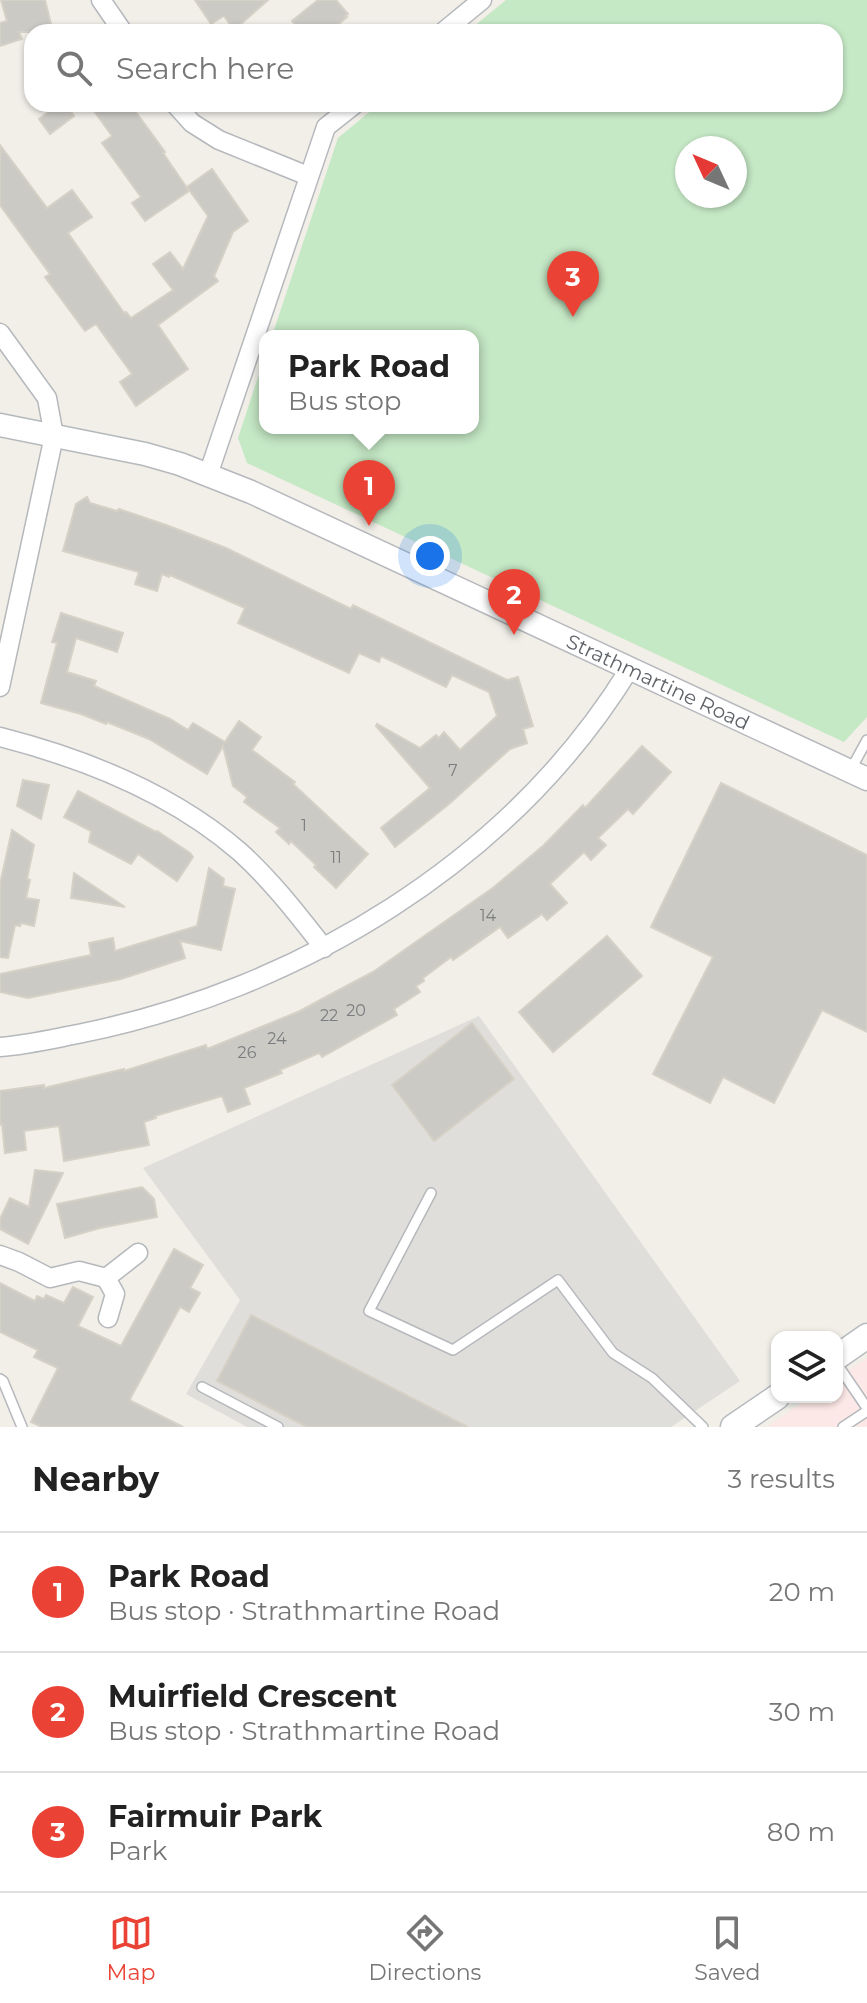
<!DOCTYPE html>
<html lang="en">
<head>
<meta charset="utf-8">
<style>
	:root { --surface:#fff; --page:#f2f2f2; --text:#222; --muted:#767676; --line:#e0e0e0; --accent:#ea4335 }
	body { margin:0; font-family:Montserrat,sans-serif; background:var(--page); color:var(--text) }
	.controls { position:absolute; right:24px; bottom:24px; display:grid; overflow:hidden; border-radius:16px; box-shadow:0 2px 6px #0004 }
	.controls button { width:72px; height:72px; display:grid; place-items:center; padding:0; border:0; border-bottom:2px solid var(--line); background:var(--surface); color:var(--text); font:40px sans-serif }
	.compass { position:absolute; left:675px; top:136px; width:72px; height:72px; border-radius:50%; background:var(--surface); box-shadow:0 2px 6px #0004; rotate:314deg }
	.you { position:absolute; left:430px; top:556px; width:28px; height:28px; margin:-20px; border:6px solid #fff; border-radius:50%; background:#1a73e8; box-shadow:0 0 0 12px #1a73e833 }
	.badge { display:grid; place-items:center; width:52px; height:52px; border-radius:50%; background:var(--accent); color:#fff; font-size:26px; font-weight:700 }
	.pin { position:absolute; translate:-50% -66px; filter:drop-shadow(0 2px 4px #0008) }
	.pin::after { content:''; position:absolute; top:42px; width:28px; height:24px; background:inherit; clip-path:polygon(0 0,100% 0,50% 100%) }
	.popup { position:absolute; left:259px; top:330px; width:220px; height:104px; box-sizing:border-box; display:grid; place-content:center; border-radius:16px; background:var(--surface); filter:drop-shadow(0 2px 6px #0005); font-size:26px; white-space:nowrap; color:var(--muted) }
	.popup b { font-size:30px; color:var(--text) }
	.popup::after { content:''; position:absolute; left:50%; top:100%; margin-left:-16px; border:16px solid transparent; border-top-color:var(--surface) }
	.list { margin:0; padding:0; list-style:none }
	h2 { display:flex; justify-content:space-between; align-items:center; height:104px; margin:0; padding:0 32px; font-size:34px }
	h2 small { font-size:26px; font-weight:400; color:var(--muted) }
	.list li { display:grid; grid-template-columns:52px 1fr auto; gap:24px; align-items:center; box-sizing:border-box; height:120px; padding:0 32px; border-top:2px solid var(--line) }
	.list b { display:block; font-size:30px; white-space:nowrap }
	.list p { margin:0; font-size:26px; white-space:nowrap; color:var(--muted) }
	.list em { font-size:26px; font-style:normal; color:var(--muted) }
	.icon { flex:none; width:44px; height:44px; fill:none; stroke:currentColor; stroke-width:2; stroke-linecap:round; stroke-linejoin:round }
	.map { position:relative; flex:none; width:867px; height:1427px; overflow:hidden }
	.search { position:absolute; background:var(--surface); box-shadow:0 2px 6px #0004; left:24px; right:24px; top:24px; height:88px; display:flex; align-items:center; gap:20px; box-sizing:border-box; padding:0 28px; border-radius:24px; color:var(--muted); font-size:30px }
	.sheet { height:464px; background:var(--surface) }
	nav { display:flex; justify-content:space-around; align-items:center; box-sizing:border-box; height:112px; border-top:2px solid var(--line); background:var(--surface); font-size:22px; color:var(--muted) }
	nav a { display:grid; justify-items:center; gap:4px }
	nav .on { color:var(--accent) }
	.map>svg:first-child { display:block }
	.industrial { fill:#e0deda }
	.medical { fill:#fce8e6 }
	.green { fill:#c5e8c5; fill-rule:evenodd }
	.building { fill:#cccac5; stroke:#d6d1c6; stroke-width:2 }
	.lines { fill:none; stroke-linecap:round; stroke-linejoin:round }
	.service-casing { stroke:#b5b8bc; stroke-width:12 }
	.minor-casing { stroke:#b5b8bc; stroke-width:21 }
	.tertiary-casing { stroke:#b5b8bc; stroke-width:25 }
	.secondary-casing { stroke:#b6babf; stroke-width:27 }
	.service { stroke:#fff; stroke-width:9 }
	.minor { stroke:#fff; stroke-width:18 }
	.tertiary { stroke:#fff; stroke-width:22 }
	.secondary { stroke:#fff; stroke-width:24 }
	.labels { text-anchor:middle; stroke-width:6; stroke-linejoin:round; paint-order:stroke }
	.number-label { font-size:16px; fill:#7a7d7f }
	.street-label { font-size:20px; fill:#5f6368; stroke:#fff }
</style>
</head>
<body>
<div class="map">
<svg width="867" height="1427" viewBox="0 0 867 1427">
	<rect width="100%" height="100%" fill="#f1efe8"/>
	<polygon class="industrial" points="479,1016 740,1381 671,1427 247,1427 186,1394 240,1300 143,1168"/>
	<polygon class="medical" points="867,1358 867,1427 767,1427 810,1397 837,1397 837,1378"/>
	<path class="green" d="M 506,0 L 867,0 L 867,717 L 844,742 L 247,463 L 238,438 L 265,356 L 265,428 L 473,428 L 473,336 L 272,336 L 338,138 L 379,104 L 835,104 L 835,32 L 467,32 ZM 735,148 L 735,196 L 687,196 L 687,148 Z"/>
	<g class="building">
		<polygon points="1,0 45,0 53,32 19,32 22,39 0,46 0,23 7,21"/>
		<polygon points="195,0 268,0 234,30 224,16 211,24"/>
		<polygon points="318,0 336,0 348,14 345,16 347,17 329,32 301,32 292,21"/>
		<polygon points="59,104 66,104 74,116 50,134 39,119"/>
		<polygon points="89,104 130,104 165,152 163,153 189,191 145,221 132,203 141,197 102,143 112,136"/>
		<polygon points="0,145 47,208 72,190 92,217 68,233 124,313 126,312 131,318 173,290 153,264 170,252 183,269 208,216 187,187 212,169 248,221 233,232 214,276 218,281 158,325 188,369 136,406 120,382 132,374 96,324 85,331 45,277 50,274 0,205"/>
		<polygon points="87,497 90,503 117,511 119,509 166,525 226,548 351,609 353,605 369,613 507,680 518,677 533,726 523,729 527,743 510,749 449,804 395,847 381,828 430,788 376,726 377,724 420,748 436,735 439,738 444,732 460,750 497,716 489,692 452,675 446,687 381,656 379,662 359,653 349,673 238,623 245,608 170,575 169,577 162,574 157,591 135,584 139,572 63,551 76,504"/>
		<polygon points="61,613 123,633 117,652 76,638 67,672 96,681 94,686 170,719 188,730 193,723 225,742 239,721 261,737 252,750 295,782 293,784 368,854 336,888 314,867 316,865 291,841 289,844 276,832 280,828 244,802 247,797 233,786 223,746 207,774 149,739 107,722 106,724 81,714 41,703 57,643 52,642"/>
		<polygon points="642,746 671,772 633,814 628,809 598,838 606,845 591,860 584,852 550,884 567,903 547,920 542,914 508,938 500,927 453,960 451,957 423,978 424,981 416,986 420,992 394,1009 397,1015 322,1057 319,1053 280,1070 282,1073 244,1088 250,1104 228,1112 222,1096 155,1116 156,1118 144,1122 149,1145 64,1161 59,1126 24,1131 26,1150 5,1153 2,1124 0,1125 0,1091 44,1085 44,1088 124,1069 124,1071 206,1045 207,1049 300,1011 335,992 373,972 494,887 544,845 583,805 585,808"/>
		<polygon points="23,780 49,785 41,819 17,806"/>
		<polygon points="721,783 867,855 867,1032 822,1010 774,1103 723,1077 710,1103 653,1074 713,957 651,927"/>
		<polygon points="78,791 156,832 157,831 190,853 193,857 177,881 138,854 131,864 89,842 91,831 64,817"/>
		<polygon points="12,830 34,845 27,879 30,880 26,898 39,900 34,926 21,923 20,926 15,925 8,958 0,957 0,884"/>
		<polygon points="209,868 224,879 223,886 235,889 221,950 180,941 185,958 121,979 28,998 0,992 0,974 91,955 89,943 113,938 115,951 197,926"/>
		<polygon points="74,873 125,907 71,898"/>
		<polygon points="607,936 642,976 553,1052 519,1012"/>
		<polygon points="472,1023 514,1079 434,1141 392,1085"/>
		<polygon points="35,1170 63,1173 28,1244 0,1229 0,1219 10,1198 29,1207"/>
		<polygon points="142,1187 154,1199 157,1217 100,1228 65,1238 57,1204"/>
		<polygon points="174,1249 203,1265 190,1288 200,1293 189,1312 180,1307 130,1399 131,1401 183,1427 42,1427 31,1422 58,1368 34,1357 38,1350 0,1332 0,1283 35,1301 37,1296 44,1299 46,1295 64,1303 73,1287 93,1297 78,1326 121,1346"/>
		<polygon points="251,1315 468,1427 307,1427 217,1381"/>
	</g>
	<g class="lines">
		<g class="service-casing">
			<g id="service">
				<polyline points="850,771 867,740"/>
				<polyline points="431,1193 369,1311 453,1350 558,1280 613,1353 652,1378 703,1427"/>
				<polyline points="837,1364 867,1408"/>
				<polyline points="0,1379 3,1381 22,1427"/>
				<polyline points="202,1387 278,1427"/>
				<polyline points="843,1427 867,1411"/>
			</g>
		</g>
		<g class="minor-casing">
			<g id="minor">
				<polyline points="101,0 123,32"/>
				<polyline points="443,32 482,0"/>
				<polyline points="175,104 192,123 219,140 308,176"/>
				<polyline points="0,333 47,398 54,436 0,687"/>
				<polyline points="208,475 326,127 355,104"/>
				<path d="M 0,737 C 86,759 172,793 240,852 C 272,881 298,915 324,948"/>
				<path d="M 0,1047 C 26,1045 52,1039 78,1034 C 298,990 511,862 630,668"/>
				<polyline points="0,1255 19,1262 50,1278 79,1271 106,1278 138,1253"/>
				<polyline points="106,1278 115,1294 108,1318"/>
			</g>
		</g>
		<g class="tertiary-casing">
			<polyline id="tertiary" points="0,425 145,454 180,464 251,492 867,779"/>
		</g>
		<g class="secondary-casing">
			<g id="secondary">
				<polyline points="837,1357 867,1336"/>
				<polyline points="733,1427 777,1397"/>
			</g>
		</g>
		<use href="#service" class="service"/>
		<use href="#minor" class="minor"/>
		<use href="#tertiary" class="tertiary"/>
		<use href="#secondary" class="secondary"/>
	</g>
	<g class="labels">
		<g class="number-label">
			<text x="453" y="776">7</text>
			<text x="304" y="831">1</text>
			<text x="336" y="863">11</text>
			<text x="488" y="921">14</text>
			<text x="356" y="1016">20</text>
			<text x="329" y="1021">22</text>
			<text x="277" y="1044">24</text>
			<text x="247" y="1058">26</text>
		</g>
		<g class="street-label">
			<text transform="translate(658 682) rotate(25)" y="7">Strathmartine Road</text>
		</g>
	</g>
</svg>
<div class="controls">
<button><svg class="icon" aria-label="layers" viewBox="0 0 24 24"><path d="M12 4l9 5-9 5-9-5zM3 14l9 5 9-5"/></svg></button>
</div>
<svg class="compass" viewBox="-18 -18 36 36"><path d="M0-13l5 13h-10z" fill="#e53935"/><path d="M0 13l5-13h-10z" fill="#767676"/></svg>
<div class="you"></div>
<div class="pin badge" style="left:369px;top:526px">1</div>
<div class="popup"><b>Park Road</b>Bus stop</div>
<div class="pin badge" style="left:514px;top:635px">2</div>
<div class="pin badge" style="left:573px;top:317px">3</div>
<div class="search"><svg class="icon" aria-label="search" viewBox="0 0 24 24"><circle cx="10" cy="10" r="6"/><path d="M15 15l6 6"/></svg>Search here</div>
</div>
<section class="sheet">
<h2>Nearby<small>3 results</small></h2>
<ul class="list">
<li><span class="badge">1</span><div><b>Park Road</b><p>Bus stop · Strathmartine Road</p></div><em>20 m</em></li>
<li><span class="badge">2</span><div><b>Muirfield Crescent</b><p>Bus stop · Strathmartine Road</p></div><em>30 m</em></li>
<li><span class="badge">3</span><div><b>Fairmuir Park</b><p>Park</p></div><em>80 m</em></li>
</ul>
</section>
<nav>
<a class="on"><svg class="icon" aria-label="map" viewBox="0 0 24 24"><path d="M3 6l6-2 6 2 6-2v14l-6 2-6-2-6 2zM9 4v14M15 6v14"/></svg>Map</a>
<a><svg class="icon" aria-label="directions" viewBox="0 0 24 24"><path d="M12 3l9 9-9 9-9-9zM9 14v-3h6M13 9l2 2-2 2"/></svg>Directions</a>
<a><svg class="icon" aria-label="saved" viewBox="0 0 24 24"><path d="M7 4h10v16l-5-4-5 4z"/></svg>Saved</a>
</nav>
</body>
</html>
